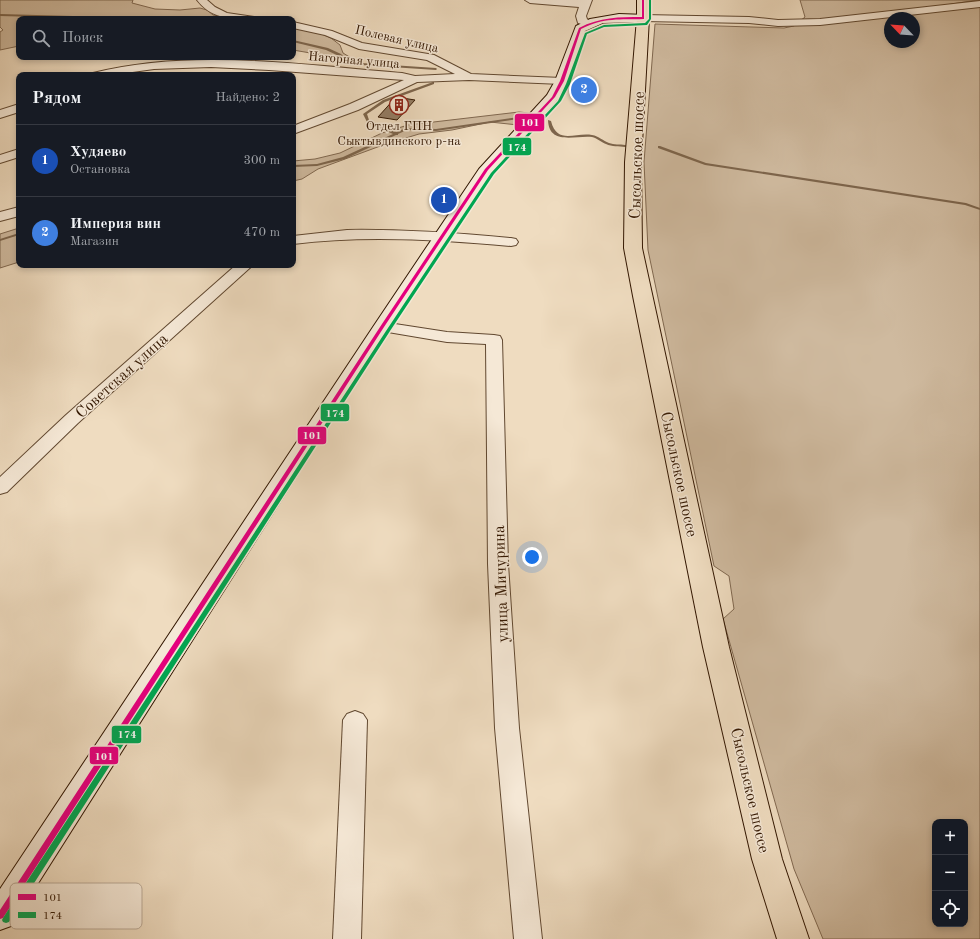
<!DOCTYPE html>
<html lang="ru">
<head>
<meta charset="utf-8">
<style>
	:root { --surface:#171b24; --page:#20242c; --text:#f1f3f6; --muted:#9ea1a6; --line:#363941; --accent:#0b8043 }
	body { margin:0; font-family:"Old Standard TT",serif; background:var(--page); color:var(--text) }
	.controls { position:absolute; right:12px; bottom:12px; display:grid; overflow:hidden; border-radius:8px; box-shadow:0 2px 6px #0003 }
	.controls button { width:36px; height:36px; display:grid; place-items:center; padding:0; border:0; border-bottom:1px solid var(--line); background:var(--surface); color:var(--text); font:20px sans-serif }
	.compass { position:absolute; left:884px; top:12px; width:36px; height:36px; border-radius:50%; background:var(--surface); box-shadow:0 2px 6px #0003; rotate:295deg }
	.you { position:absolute; left:532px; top:557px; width:14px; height:14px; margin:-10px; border:3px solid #fff; border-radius:50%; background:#1a73e8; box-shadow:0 0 0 6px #1a73e833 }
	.badge { display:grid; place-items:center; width:26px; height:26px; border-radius:50%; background:var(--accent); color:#fff; font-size:13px; font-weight:700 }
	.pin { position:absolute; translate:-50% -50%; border:2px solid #fff; box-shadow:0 1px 4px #0006 }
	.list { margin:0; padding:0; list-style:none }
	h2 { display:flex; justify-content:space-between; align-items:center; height:52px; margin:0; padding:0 16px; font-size:17px }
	h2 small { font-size:13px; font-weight:400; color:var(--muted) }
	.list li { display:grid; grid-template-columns:26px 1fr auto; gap:12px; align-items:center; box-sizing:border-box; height:72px; padding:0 16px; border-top:1px solid var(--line) }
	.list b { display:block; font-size:15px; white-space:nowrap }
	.list p { margin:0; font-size:13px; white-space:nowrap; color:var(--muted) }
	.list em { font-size:13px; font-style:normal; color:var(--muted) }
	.icon { flex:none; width:22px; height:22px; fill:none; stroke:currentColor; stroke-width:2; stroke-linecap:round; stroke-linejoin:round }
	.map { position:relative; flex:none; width:980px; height:939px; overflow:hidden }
	.search { position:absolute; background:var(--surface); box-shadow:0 2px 6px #0003; left:16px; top:16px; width:280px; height:44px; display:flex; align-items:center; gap:10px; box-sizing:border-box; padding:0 14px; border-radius:8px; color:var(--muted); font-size:15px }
	.panel { position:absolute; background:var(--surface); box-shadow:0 2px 6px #0003; left:16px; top:72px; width:280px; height:196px; border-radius:8px }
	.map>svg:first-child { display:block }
	.green { fill:#cfba9f; stroke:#806850; fill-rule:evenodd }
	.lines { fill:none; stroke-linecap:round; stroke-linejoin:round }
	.stream { fill:#7d654c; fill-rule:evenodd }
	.building { fill:#947d64; stroke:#321600 }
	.minor-casing { stroke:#614830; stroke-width:2 }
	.secondary-casing { stroke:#321600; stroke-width:2 }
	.primary-casing { stroke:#321600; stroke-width:2 }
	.trunk-casing { stroke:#321600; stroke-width:2 }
	.minor { fill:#f5e8d6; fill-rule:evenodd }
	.secondary { fill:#f5e8d6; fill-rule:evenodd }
	.primary { fill:#efdcc0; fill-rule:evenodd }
	.trunk { fill:#efdcc0; fill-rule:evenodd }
	.bus-1-casing { stroke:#f5e8d6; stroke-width:3 }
	.bus-2-casing { stroke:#f5e8d6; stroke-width:3 }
	.bus-1 { fill:#e5007d; fill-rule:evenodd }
	.bus-2 { fill:#00a651; fill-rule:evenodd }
	.labels { text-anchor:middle; stroke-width:3; stroke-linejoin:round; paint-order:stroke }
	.far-street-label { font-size:13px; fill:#321600; stroke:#f5e8d6 }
	.far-poi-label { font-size:13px; fill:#321600; stroke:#f5e8d6 }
	.street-label { font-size:16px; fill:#321600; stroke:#f5e8d6 }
	.key { fill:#f5e8d6; stroke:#baa996; stroke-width:1 }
	.key-label { font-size:11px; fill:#321600 }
	.line-badge { stroke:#f5e8d6; stroke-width:1.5 }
	.badge-label { font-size:11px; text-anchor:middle; font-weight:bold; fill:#fff }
</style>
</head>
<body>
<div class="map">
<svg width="980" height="939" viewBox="0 0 980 939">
	<rect width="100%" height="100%" fill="#efdcc0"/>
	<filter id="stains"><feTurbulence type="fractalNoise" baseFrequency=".005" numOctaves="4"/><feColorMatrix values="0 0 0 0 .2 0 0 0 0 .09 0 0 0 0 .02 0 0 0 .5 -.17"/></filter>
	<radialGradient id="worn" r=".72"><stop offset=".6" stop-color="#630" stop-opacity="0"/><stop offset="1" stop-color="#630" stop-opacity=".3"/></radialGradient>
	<g class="green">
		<polygon points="0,0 133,0 132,3 155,9 180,10 200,8 207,10 213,15 238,19 19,19 19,46 0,50 0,32 3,30 0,27"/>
		<path d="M 800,0 L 980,0 L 980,939 L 823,939 L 794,869 L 723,619 L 734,609 L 729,576 L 714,566 L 648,250 L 644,162 L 655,24 L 784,28 L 794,26 L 805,17 ZM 890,18 L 914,18 L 914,42 L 890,42 ZM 935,822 L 965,822 L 965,924 L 935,924 Z"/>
		<polygon points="293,27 317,32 331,38 340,45 343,53 361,64 347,63 322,55 293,50"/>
		<polygon points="519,112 529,113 518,125 490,122 452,130 419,134 383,145 318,169 302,179 293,181 293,161 315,159 340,153 382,133 408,125"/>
		<polygon points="19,228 19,262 0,268 0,234"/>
	</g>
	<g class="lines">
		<g class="stream">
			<polygon points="974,0 980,0 980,1 931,8 930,7"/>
			<polygon points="0,14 146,18 147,19 116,19 0,16"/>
			<polygon points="293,40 328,48 341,54 346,59 361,63 436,68 437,69 436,70 361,65 344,61 339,56 326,50 293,42"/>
			<polygon points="433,82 434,82 434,84 385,102 367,114 369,120 396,132 406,128 436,129 519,117 521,118 519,119 436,131 407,130 398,134 398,135 396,135 345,159 317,166 293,167 293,165 317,164 343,157 393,134 367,122 363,114 383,100"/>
			<path d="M 548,120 L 551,121 C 557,145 575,132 592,135 C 599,136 603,141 609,143 C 614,145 620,144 625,145 L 627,146 L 625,147 C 619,146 612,147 606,144 C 601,142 597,138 592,137 C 576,135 549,146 548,120 Z"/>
			<polygon points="658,146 660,146 706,163 966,203 980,208 980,210 965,205 705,165 658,148"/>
			<polygon points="19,233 19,235 0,241 0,239"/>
		</g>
	</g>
	<polygon class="building" points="396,97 415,100 397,120 378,117"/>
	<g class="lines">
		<g class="minor-casing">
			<g id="minor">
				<path d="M 197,0 L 207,0 L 215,7 L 227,13 L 254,17 L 255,19 C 233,19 212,20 197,0 Z"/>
				<polygon points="525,0 592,0 586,16 587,19 592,23 587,26 578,23 576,16 579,7 530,3"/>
				<polygon points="980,1 980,7 820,25 778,26 749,23 643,21 638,18 643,15 749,17 778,20 820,19"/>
				<path d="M 293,22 L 332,31 L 362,43 L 434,55 L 471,74 L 562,78 L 566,79 L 568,81 L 566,83 L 562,84 L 469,80 L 417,82 L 358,110 L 293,134 L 293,126 L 350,104 L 404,80 L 269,70 L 211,67 L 154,69 L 111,75 L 91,75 L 93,73 C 190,48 303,65 402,73 L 415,76 L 455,74 L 427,60 L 359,49 L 325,35 L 293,28 Z"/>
				<polygon points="19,104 19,112 0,118 0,110"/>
				<polygon points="19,149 19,157 0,163 0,155"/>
				<polygon points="19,207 19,216 0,221 0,212"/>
				<path d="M 347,230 C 402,229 456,233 511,238 L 516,239 L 518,242 L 516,245 L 511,246 C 438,240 366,235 293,244 L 293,236 Z"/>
				<polygon points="236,265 253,265 78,423 7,492 0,494 0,477 66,415"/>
				<polygon points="382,322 447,332 494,335 500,336 502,340 508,564 519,728 542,939 514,939 495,728 488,564 486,344 447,342 376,330 374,327 376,324"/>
				<polygon points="355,711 363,714 367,720 361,939 333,939 343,720 347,714"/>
			</g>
		</g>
		<g class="secondary-casing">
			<polygon id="secondary" points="619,14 647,15 649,18 647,21 643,22 603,23 585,31 569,81 560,97 493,172 391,327 11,926 0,930 0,889 373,327 479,169 547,95 555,81 576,26 590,19"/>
		</g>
		<g class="primary-casing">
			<polygon id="primary" points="637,0 649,0 649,18 647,21 639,21 637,18"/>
		</g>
		<g class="trunk-casing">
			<polygon id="trunk" points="643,14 647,15 649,18 641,162 642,248 729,647 782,859 809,939 777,939 752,859 703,647 633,296 624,248 625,162 637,18 639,15"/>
		</g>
		<use href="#minor" class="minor"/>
		<use href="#secondary" class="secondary"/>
		<use href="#primary" class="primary"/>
		<use href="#trunk" class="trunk"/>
		<g class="bus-1-casing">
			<path id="bus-1" d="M 642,0 L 644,0 L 644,19 C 620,20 604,17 581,29 L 564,81 L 555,97 L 488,170 L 384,327 L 3,918 L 0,919 L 0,910 L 380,327 L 485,169 L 552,97 L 560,81 L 579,28 C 600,17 619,17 642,17 Z"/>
		</g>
		<g class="bus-2-casing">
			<polygon id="bus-2" points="649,0 651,0 651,19 647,25 604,27 587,34 570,84 561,101 494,174 390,331 9,922 6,923 3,922 2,920 3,918 386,331 491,173 558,101 566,84 585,33 604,25 645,23 649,19"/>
		</g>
		<use href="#bus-1" class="bus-1"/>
		<use href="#bus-2" class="bus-2"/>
	</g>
	<defs>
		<g id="building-ring" transform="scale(1)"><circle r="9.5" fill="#f5e8d6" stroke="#8f2418" stroke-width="1.5"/><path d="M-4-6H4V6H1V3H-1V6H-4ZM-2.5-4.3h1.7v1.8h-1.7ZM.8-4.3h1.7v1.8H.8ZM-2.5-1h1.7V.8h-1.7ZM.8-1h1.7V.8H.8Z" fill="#8f2418"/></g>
	</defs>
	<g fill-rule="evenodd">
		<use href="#building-ring" x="399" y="105"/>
	</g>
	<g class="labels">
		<g class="far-street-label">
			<text transform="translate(397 38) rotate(13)" y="5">Полевая улица</text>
			<text transform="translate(354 59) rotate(5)" y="5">Нагорная улица</text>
		</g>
		<g class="far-poi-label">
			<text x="399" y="130">Отдел ГПН<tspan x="399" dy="15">Сыктывдинского р-на</tspan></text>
		</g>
		<g class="street-label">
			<text transform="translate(636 155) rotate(-88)" y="6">Сысольское шоссе</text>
			<text transform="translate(121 375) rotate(-42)" y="6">Советская улица</text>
			<text transform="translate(680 474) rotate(78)" y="6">Сысольское шоссе</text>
			<text transform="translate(500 584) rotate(-92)" y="6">улица Мичурина</text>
			<text transform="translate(751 790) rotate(77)" y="6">Сысольское шоссе</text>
		</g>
	</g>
	<rect x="10" y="883" width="132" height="46" rx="6" class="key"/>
	<rect x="18" y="894" width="18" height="6" fill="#e5007d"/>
	<rect x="18" y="912" width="18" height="6" fill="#00a651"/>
	<g class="key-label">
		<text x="43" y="901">101</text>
		<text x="43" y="919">174</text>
	</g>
	<g class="line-badge">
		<rect x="514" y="113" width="31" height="19" rx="4" fill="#e5007d"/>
		<rect x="502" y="137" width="30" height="19" rx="4" fill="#00a651"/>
		<rect x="320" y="403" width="30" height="19" rx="4" fill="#00a651"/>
		<rect x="297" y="426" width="30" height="19" rx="4" fill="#e5007d"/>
		<rect x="111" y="725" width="31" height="19" rx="4" fill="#00a651"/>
		<rect x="89" y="746" width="30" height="19" rx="4" fill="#e5007d"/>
	</g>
	<g class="badge-label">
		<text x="530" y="126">101</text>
		<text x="517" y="151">174</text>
		<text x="335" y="417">174</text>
		<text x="312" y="439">101</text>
		<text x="127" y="738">174</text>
		<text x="104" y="760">101</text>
	</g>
	<rect width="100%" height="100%" filter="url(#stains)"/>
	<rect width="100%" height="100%" fill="url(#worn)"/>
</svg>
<div class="controls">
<button>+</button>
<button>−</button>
<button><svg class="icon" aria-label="locate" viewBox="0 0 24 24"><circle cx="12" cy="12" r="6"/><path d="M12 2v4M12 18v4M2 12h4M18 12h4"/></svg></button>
</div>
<svg class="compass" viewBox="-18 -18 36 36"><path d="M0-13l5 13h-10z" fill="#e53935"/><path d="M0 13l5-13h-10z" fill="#9ea1a6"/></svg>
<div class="you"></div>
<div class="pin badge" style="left:444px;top:200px;background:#1a4fb4">1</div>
<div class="pin badge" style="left:584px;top:90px;background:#3f7fe0">2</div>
<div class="search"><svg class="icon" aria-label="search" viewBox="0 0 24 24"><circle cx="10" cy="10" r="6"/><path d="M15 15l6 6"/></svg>Поиск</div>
<section class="panel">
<h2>Рядом<small>Найдено: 2</small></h2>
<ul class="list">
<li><span class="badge" style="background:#1a4fb4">1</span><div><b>Худяево</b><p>Остановка</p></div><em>300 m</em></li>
<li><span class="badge" style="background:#3f7fe0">2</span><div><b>Империя вин</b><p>Магазин</p></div><em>470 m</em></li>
</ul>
</section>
</div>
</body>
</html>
